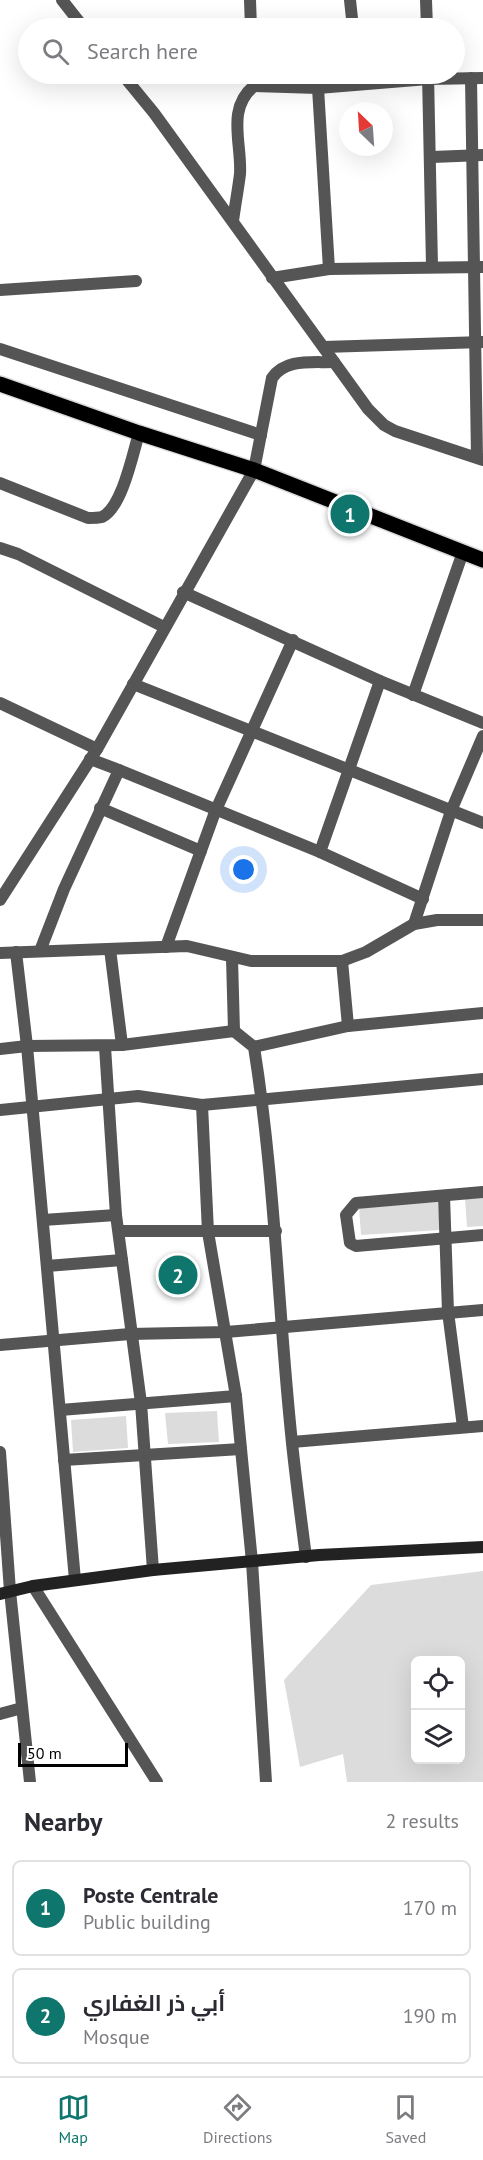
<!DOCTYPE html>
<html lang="en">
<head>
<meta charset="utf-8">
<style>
	:root { --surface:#fff; --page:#f7f7f7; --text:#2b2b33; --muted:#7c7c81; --line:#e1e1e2; --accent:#0f766e }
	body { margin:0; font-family:"PT Sans",Cairo,sans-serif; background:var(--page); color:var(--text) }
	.controls { position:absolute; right:18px; bottom:18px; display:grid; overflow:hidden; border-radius:9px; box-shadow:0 6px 24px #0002 }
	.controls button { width:54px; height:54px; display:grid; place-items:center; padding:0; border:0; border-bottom:2px solid var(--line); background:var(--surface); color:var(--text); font:30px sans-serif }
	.compass { position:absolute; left:339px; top:102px; width:54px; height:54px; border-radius:50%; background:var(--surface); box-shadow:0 6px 24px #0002; rotate:335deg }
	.scale { position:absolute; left:18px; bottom:15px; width:110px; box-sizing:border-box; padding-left:6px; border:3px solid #000; border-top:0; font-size:16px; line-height:21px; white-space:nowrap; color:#000; -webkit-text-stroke:4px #fff; paint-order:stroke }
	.you { position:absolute; left:244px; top:870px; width:21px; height:21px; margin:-15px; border:4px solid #fff; border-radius:50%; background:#1a73e8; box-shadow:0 0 0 9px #1a73e833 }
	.badge { display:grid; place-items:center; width:39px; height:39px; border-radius:50%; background:var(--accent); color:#fff; font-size:20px; font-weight:700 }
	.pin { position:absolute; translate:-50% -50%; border:3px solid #fff; box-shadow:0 2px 6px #0006 }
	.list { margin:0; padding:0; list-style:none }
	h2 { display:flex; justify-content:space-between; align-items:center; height:78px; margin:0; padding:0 24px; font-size:26px }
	h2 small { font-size:20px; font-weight:400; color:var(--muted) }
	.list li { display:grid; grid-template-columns:39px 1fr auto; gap:18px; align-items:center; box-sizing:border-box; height:96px; margin:0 12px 12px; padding:0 12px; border:2px solid var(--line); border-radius:9px }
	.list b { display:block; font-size:22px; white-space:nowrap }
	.list p { margin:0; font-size:20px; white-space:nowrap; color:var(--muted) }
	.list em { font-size:20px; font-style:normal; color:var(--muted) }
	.icon { flex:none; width:33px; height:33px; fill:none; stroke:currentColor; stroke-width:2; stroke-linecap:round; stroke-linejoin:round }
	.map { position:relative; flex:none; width:483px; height:1782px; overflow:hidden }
	.search { position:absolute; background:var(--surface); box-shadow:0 6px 24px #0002; left:18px; right:18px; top:18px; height:66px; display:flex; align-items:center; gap:15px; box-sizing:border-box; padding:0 21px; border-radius:33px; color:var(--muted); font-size:22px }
	.sheet { height:294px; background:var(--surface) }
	nav { display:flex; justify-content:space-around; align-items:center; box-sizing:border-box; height:84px; border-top:2px solid var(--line); background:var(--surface); font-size:16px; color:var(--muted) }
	nav a { display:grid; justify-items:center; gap:3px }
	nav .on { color:var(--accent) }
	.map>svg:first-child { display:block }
	.green { fill:#dcdcdc; fill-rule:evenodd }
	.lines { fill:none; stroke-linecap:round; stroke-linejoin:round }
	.primary-casing { stroke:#dbdbdb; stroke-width:18 }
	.street { stroke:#555; stroke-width:12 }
	.secondary { stroke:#222; stroke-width:12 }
	.primary { stroke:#000; stroke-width:15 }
</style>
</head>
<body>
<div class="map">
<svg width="483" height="1782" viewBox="0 0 483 1782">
	<rect width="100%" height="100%" fill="#fff"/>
	<g class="green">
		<polygon points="483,1197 483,1226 467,1227 465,1199"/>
		<polygon points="438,1202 440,1230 361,1235 359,1207"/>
		<polygon points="217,1411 219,1442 168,1444 165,1413"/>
		<polygon points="126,1416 128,1448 73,1452 71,1420"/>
		<path d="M 483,1571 L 483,1782 L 347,1782 L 343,1754 L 300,1767 L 284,1680 L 371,1585 ZM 416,1660 L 460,1660 L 460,1760 L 416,1760 Z"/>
	</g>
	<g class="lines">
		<g class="primary-casing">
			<polyline id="primary" points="0,384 139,433 254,470 483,560"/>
		</g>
		<g class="street">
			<polyline points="62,0 84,28"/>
			<polyline points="250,0 251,28"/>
			<polyline points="350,0 353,28"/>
			<polyline points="426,0 427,28"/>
			<polyline points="122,74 154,113 368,409 384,425 395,431 483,460"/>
			<polyline points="428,74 432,266"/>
			<polyline points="471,78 477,457"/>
			<polyline points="254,86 318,88 428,79 483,78"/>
			<polyline points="318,88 329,269"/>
			<polyline points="432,157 483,155"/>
			<path d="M 233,221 C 235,206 238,190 240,174 C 242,143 226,109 254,86 L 254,74"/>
			<polyline points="272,278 329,269 483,267"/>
			<polyline points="0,290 136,281"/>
			<polyline points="324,347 483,342"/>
			<polyline points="0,349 261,435"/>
			<path d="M 0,483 L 88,518 C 92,518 98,518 102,517 C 122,508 133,453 139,433"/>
			<polyline points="0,548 18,554 164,627"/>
			<polyline points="183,592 380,681 483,723"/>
			<polyline points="133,684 483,823"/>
			<polyline points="413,695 463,552"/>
			<polyline points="0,703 97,749"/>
			<polyline points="90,759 119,770"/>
			<polyline points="100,808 201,851"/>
			<polyline points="320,852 380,681"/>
			<path d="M 0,900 L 97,749 L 254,470 L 272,378 C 286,358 312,363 334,362"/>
			<polyline points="414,924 451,811 483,736"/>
			<polyline points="166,947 215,812 293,640"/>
			<polyline points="110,949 122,1045"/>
			<polyline points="40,951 64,889 119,770 320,852 423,899"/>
			<polyline points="16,952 27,1046 75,1580"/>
			<polyline points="0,953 187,946 251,961 342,961 366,952 414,924 437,920 483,920"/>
			<polyline points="232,958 234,1031"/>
			<polyline points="342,961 348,1026"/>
			<polyline points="105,1047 116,1215 141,1403 153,1570"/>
			<polyline points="254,1047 348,1026 483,1013"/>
			<path d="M 0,1049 L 27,1046 L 122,1045 L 234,1031 L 254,1047 C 275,1178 278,1311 292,1443 C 296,1481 301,1519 306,1557"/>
			<polyline points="202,1105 208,1232 236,1396 241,1449 252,1562 266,1782"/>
			<polyline points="0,1110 138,1096 202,1105 483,1079"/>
			<polyline points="483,1192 356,1203 346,1215 350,1243 356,1246 483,1235"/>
			<polyline points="444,1196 448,1312 463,1427"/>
			<polyline points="43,1220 116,1215"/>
			<polyline points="119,1231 276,1231"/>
			<polyline points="47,1266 122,1260"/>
			<polyline points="0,1345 130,1334 226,1332 483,1310"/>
			<polyline points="60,1410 236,1396"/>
			<polyline points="292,1442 483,1426"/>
			<polyline points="0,1452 10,1591 30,1782"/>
			<polyline points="64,1460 241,1449"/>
			<polyline points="33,1586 157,1782"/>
			<polyline points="0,1714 22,1708"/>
		</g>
		<polyline class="secondary" points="0,1594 33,1586 153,1570 319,1555 483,1547"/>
		<use href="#primary" class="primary"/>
	</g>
</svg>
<div class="controls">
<button><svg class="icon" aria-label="locate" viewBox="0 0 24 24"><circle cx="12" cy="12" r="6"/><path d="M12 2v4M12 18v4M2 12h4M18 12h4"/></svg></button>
<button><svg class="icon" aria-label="layers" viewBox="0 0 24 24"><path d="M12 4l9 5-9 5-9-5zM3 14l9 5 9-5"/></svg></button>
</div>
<svg class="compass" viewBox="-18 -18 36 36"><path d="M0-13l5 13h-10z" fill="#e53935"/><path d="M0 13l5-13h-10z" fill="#7c7c81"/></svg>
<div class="scale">50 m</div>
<div class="you"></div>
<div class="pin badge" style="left:350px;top:514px">1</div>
<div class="pin badge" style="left:178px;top:1275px">2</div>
<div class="search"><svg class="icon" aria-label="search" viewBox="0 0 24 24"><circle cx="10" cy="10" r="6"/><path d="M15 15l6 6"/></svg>Search here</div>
</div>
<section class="sheet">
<h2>Nearby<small>2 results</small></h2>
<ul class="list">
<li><span class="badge">1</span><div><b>Poste Centrale</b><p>Public building</p></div><em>170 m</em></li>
<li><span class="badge">2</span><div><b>أبي ذر الغفاري</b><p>Mosque</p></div><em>190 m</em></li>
</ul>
</section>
<nav>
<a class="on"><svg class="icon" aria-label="map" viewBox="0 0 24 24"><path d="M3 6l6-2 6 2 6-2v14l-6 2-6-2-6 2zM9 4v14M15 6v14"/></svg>Map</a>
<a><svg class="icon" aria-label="directions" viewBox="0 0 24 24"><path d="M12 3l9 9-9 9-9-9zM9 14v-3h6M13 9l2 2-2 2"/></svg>Directions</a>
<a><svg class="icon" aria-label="saved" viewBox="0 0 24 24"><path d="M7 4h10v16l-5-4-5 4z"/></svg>Saved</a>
</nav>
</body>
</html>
